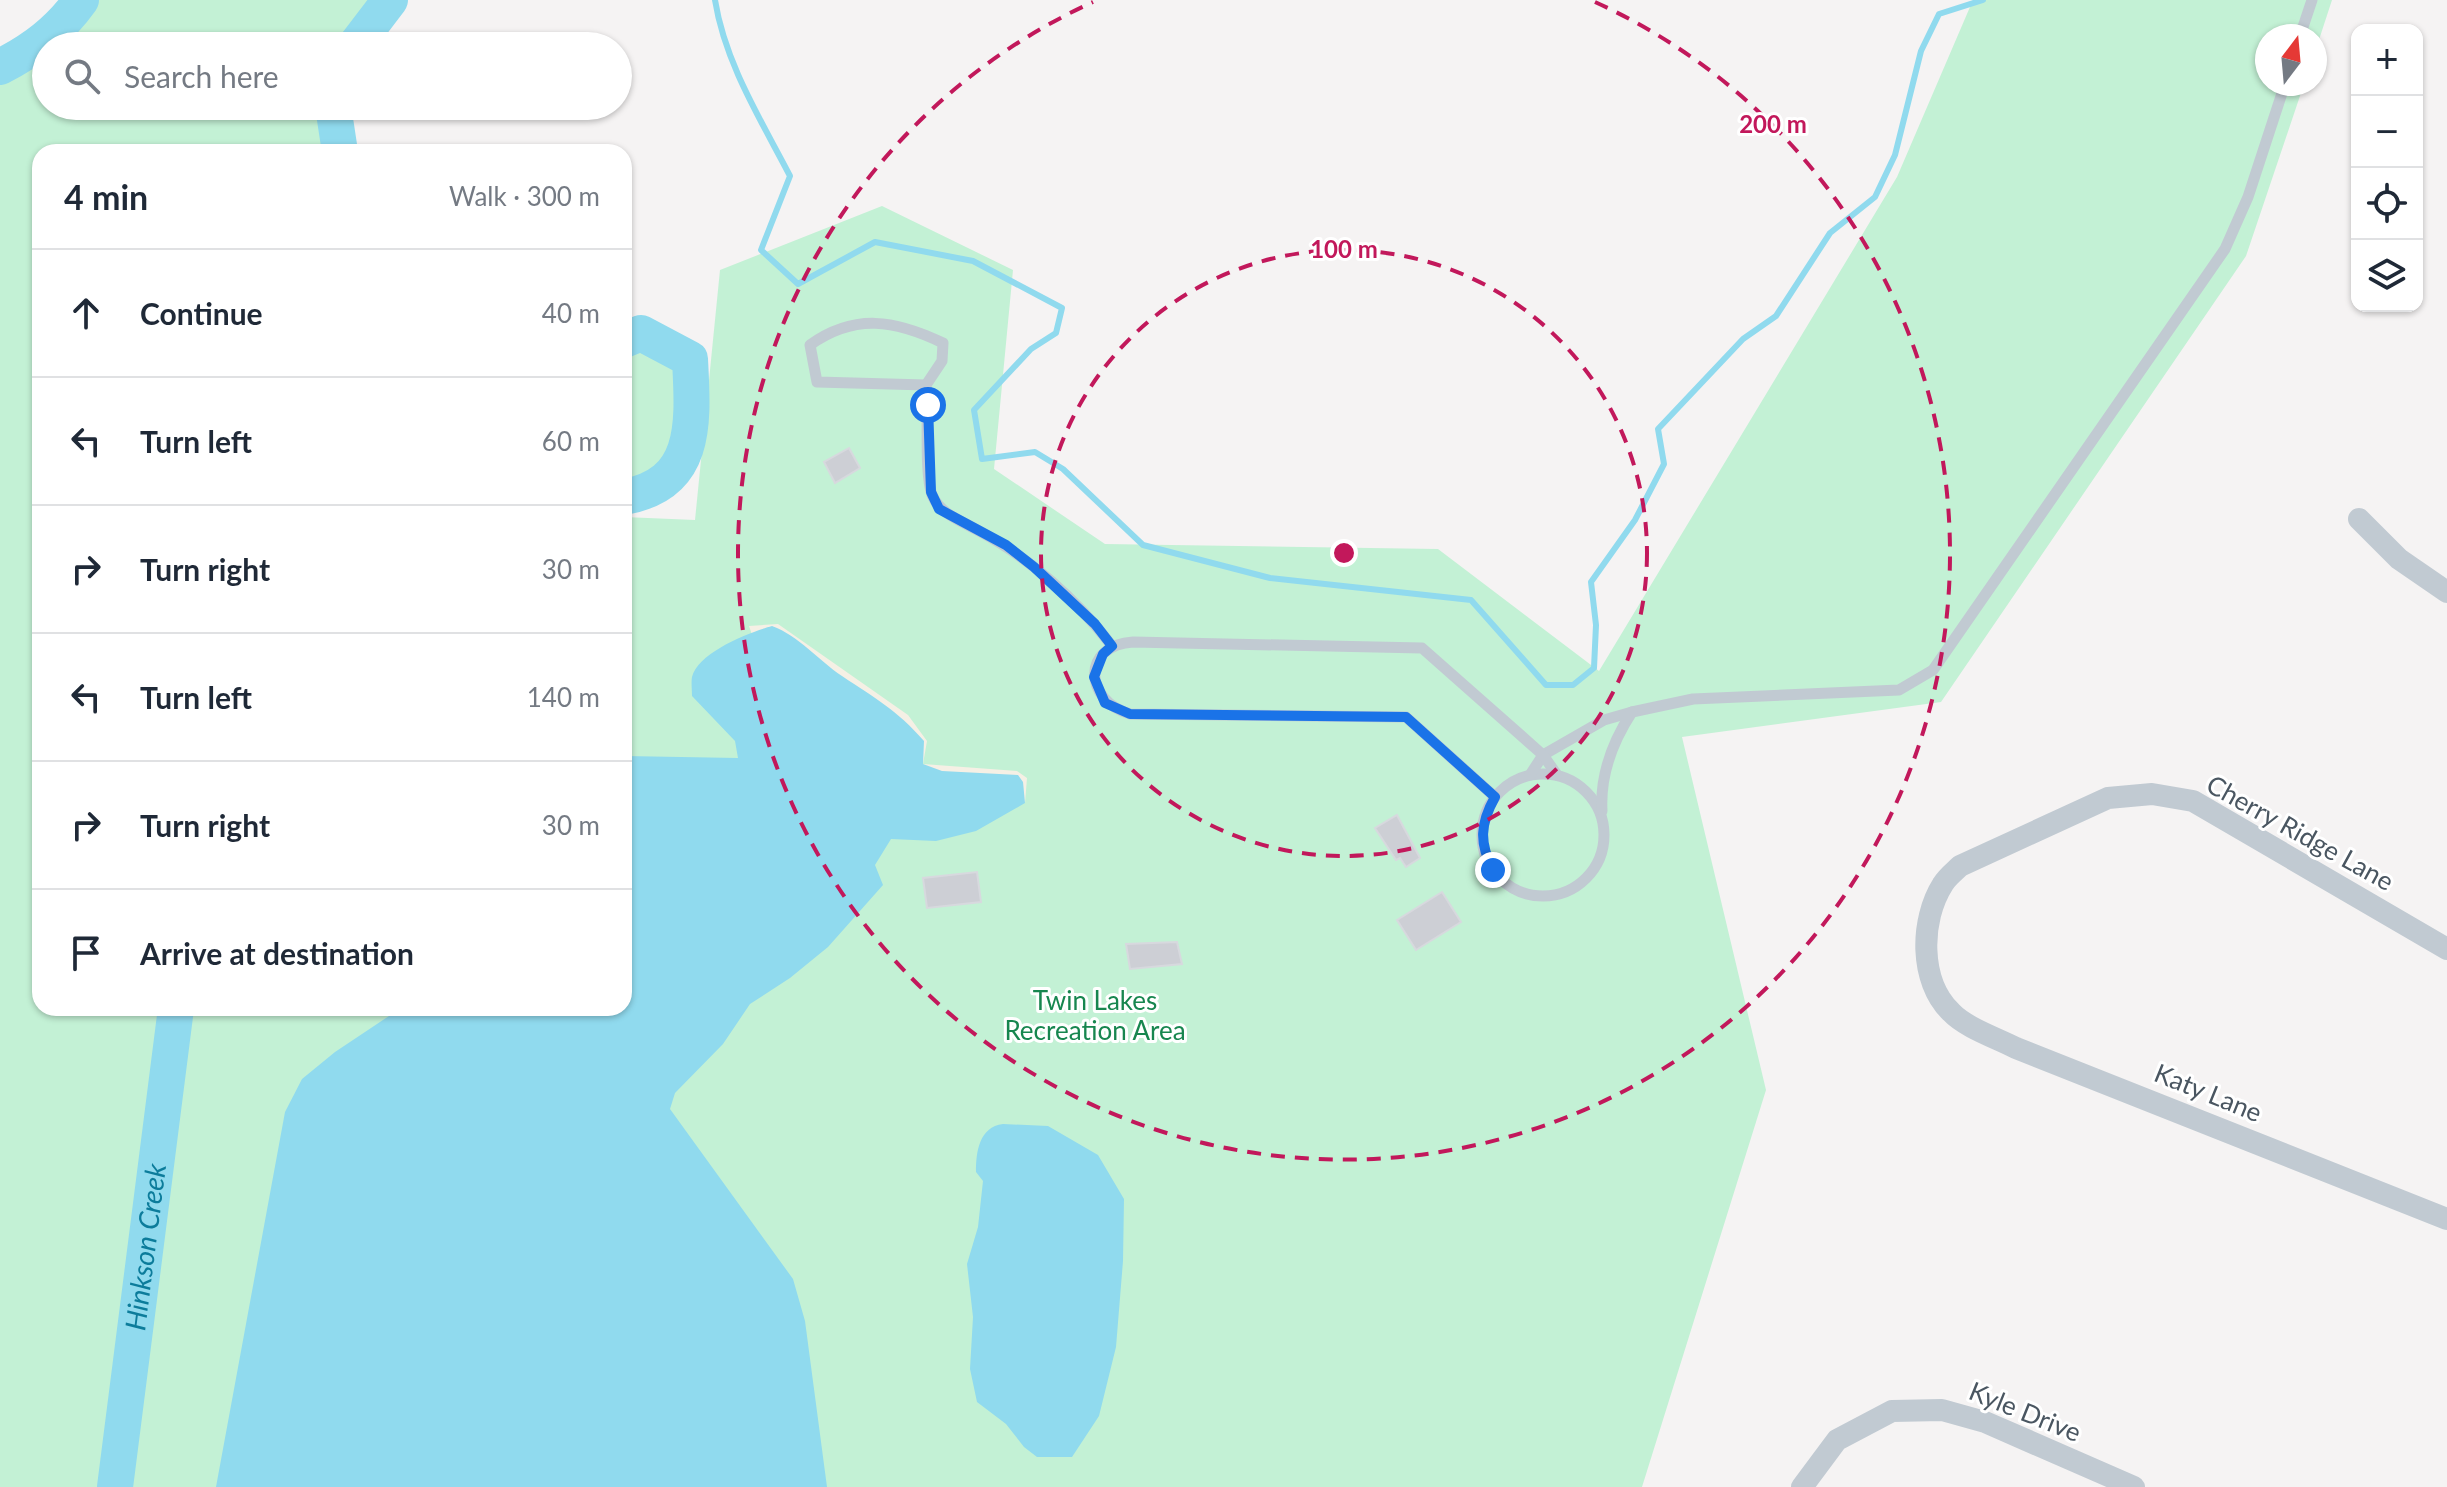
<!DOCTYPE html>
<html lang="en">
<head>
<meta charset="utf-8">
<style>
	:root { --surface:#fff; --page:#f6f6f7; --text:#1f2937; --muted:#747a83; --line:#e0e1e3 }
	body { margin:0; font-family:Lato,sans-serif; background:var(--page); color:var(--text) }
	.controls { position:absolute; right:24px; top:24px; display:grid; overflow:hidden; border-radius:16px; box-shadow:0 2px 6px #0004 }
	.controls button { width:72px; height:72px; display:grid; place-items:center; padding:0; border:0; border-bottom:2px solid var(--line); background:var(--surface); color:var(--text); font:40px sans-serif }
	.compass { position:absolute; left:2255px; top:24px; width:72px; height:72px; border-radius:50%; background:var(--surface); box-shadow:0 2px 6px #0004; rotate:16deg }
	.stop { position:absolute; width:24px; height:24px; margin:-18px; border:6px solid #1a73e8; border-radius:50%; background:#fff }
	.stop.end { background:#1a73e8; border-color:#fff; box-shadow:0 2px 8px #0008 }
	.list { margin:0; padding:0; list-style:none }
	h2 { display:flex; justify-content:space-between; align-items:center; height:104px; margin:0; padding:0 32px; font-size:34px }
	h2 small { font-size:26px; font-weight:400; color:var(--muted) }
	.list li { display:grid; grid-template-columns:52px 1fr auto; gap:24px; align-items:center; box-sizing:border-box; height:128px; padding:0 32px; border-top:2px solid var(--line) }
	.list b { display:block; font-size:30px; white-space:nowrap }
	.list em { font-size:26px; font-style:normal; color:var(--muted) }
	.icon { flex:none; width:44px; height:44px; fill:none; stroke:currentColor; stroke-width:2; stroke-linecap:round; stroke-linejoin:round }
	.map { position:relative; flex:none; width:2447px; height:1487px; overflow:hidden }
	.search { position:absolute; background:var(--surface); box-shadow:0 2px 6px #0004; left:32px; top:32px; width:600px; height:88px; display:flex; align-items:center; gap:20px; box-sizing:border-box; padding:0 28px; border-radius:44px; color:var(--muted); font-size:30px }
	.panel { position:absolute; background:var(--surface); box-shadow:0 2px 6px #0004; left:32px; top:144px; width:600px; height:872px; border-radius:24px }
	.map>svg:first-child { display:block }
	.green { fill:#c3f1d5 }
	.sand { fill:#f5f0e5 }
	.water { fill:#90daee }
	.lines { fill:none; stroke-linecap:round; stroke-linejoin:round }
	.stream { stroke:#90daee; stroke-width:6 }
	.river { stroke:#90daee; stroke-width:36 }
	.building { fill:#cdcfd5; stroke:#d7d9de; stroke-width:2 }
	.lane { stroke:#c1cad2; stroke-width:11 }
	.street { stroke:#c1cad2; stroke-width:22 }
	.route { stroke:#1a73e8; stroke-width:10 }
	.ring { fill:none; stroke:#c2185b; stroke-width:4; stroke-dasharray:14 10 }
	.labels { text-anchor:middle; stroke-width:6; stroke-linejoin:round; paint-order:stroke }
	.street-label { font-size:26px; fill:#4a5661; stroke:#fff }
	.park-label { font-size:26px; fill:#17864f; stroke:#fff }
	.water-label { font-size:28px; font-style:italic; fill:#0c7c9b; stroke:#fff }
	.centre { fill:#c2185b; stroke:#fff; stroke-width:4 }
	.ring-label { font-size:24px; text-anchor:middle; font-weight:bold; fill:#c2185b; stroke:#fff; stroke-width:6; stroke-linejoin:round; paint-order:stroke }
</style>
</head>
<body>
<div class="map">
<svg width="2447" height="1487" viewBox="0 0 2447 1487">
	<rect width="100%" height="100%" fill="#f5f3f3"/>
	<g class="green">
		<path d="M 81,0 L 390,0 L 355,46 L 46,46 L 46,106 L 333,106 L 340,152 L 40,152 L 40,1008 L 176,1008 L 146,1246 L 150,1260 L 167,1137 L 190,1008 L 624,1008 L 624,517 L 695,520 L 720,270 L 882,206 L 1013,270 L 994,469 L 1105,544 L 1438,549 L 1599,671 L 1897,177 L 1973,0 L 2332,0 L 2315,52 L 2315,36 L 2267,36 L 2267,84 L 2304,84 L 2246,256 L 1941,702 L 1682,737 L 1766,1090 L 1642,1487 L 128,1487 L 129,1432 L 137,1362 L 129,1377 L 115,1487 L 0,1487 L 0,67 C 34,50 59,30 81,0 Z"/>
		<path d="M 641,333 L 690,359 C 693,421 699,484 624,497 L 624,340 Z"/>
	</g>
	<polygon class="sand" points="778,624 908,715 927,741 923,764 1017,771 1027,778 1025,803 1009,782 909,788 756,646 749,626"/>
	<g class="water">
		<path d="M 772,626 C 799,636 818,660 842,676 C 876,699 896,709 924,741 L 923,764 L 942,771 L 1018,775 L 1023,782 L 1025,803 L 976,831 L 936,841 L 891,839 L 875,865 L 883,885 L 828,947 L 790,978 L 750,1004 L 723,1044 L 675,1093 L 670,1109 L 793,1279 L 805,1321 L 827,1487 L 216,1487 L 285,1112 L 302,1079 L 335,1052 L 401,1008 L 624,1008 L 624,756 L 738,758 L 735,741 L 692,696 C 692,690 691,682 692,677 C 698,652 750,632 772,626 Z"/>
		<path d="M 1003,1124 L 1048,1126 L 1098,1155 L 1124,1199 L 1123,1261 L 1116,1347 L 1099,1416 L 1072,1457 L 1037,1457 L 1024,1447 L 1006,1424 L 977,1402 L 970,1369 L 973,1317 L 967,1264 L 978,1227 L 983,1181 L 976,1172 C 976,1152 979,1127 1003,1124 Z"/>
	</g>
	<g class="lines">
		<path class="stream" d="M 715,0 C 725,63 761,120 790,176 L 761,250 L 798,284 L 875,242 L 973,261 L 1062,308 L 1056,333 L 1031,349 L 974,410 L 982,459 L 1035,452 L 1063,469 L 1143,545 L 1270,578 L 1471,600 L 1546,685 L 1573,685 L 1594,668 L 1596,625 L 1591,582 L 1635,520 L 1664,464 L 1658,429 L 1743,339 L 1776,316 L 1830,233 L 1875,197 L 1895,155 L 1921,51 L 1939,14 L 1983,0"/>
		<g class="river">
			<polyline points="355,46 390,0"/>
			<path d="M 0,67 C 33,50 59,31 81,0"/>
			<polyline points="333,106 340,152"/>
			<path d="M 624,340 L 641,333 L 690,359 C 693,421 699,484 624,497"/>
			<path id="s1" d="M 115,1487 L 176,1008"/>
		</g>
	</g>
	<g class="building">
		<polygon points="849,448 860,468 835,483 824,462"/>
		<polygon points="1397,815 1420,858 1406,867 1400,858 1396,860 1375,828"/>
		<polygon points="977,872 981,902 927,908 923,878"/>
		<polygon points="1442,892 1461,922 1416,950 1397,920"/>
		<polygon points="1177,942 1182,964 1130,969 1126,944"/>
	</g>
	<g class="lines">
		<g class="lane">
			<polyline points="2300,36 2312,0"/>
			<path d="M 926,385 L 942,361 L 943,343 C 895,320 855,313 810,345 L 817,382 L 926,385 C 929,413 924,472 932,495 C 940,514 962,521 979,531 C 1030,558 1077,600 1112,646"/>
			<circle cx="1543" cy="835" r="61"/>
			<polyline points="1530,775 1543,755 1604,720 1632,712 1693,699 1899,690 1933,670 2225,249 2248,197 2285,84"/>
			<path d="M 1495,797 L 1406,717 L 1130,714 C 1083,700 1082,645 1133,642 L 1422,648 L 1543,755 L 1557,775"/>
			<path d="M 1602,811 C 1600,775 1613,741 1632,712"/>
		</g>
		<g class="street">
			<polyline points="2359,519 2399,559 2447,592"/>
			<path d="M 2447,949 L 2193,801 L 2152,794 L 2108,798 L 1960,866 C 1955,871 1947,877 1943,884 C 1920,920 1919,981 1951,1012 C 1966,1028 1997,1038 2016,1048 L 2447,1219"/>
			<polyline points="1802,1487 1837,1440 1892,1411 1942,1410 1985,1422 2134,1487"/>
		</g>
	</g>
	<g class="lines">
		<path class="route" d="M 928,405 L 931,492 L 939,509 L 1006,545 L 1034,567 L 1095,624 L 1112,646 L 1103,654 L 1094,677 L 1105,703 L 1130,714 L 1406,717 L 1495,797 C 1480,824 1479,843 1493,870"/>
	</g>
	<g class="ring">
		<circle cx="1344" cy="553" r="303"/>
		<path d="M1595 2A606 606 0 1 1 1093 2"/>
	</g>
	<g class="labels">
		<g class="street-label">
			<text transform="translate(2300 833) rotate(29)" y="9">Cherry Ridge Lane</text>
			<text transform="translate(2208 1093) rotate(22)" y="9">Katy Lane</text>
			<text transform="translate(2025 1412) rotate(22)" y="9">Kyle Drive</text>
		</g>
		<g class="park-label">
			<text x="1095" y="1010">Twin Lakes<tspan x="1095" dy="30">Recreation Area</tspan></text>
		</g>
		<g class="water-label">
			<text dy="10" stroke="none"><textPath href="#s1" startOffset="242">Hinkson Creek</textPath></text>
		</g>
	</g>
	<circle cx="1344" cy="553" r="12" class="centre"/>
	<g class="ring-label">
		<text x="1773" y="133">200 m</text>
		<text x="1344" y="258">100 m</text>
	</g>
</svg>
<div class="controls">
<button>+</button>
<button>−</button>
<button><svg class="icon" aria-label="locate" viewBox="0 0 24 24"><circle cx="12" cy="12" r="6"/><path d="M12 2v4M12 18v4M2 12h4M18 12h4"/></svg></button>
<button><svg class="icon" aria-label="layers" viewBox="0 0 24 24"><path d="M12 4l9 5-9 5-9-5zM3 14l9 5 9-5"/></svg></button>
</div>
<svg class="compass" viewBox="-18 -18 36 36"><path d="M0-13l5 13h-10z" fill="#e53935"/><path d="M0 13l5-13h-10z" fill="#747a83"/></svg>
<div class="stop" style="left:928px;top:405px"></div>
<div class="stop end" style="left:1493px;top:870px"></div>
<div class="search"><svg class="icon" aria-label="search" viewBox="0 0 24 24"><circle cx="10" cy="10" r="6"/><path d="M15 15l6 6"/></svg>Search here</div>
<section class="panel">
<h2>4 min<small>Walk · 300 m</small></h2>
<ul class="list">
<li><svg class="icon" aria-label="ahead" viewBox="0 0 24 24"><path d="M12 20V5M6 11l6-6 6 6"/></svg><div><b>Continue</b></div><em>40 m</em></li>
<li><svg class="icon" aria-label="left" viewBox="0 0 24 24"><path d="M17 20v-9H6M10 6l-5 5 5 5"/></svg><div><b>Turn left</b></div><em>60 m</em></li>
<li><svg class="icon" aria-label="right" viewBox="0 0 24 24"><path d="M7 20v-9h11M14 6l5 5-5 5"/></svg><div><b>Turn right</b></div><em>30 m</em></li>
<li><svg class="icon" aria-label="left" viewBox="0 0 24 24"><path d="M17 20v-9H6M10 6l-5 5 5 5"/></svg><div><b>Turn left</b></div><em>140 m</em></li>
<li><svg class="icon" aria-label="right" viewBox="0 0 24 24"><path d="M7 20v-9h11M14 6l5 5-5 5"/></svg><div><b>Turn right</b></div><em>30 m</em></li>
<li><svg class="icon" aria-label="arrive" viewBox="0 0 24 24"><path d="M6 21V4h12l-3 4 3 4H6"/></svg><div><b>Arrive at destination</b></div></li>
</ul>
</section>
</div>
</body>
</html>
